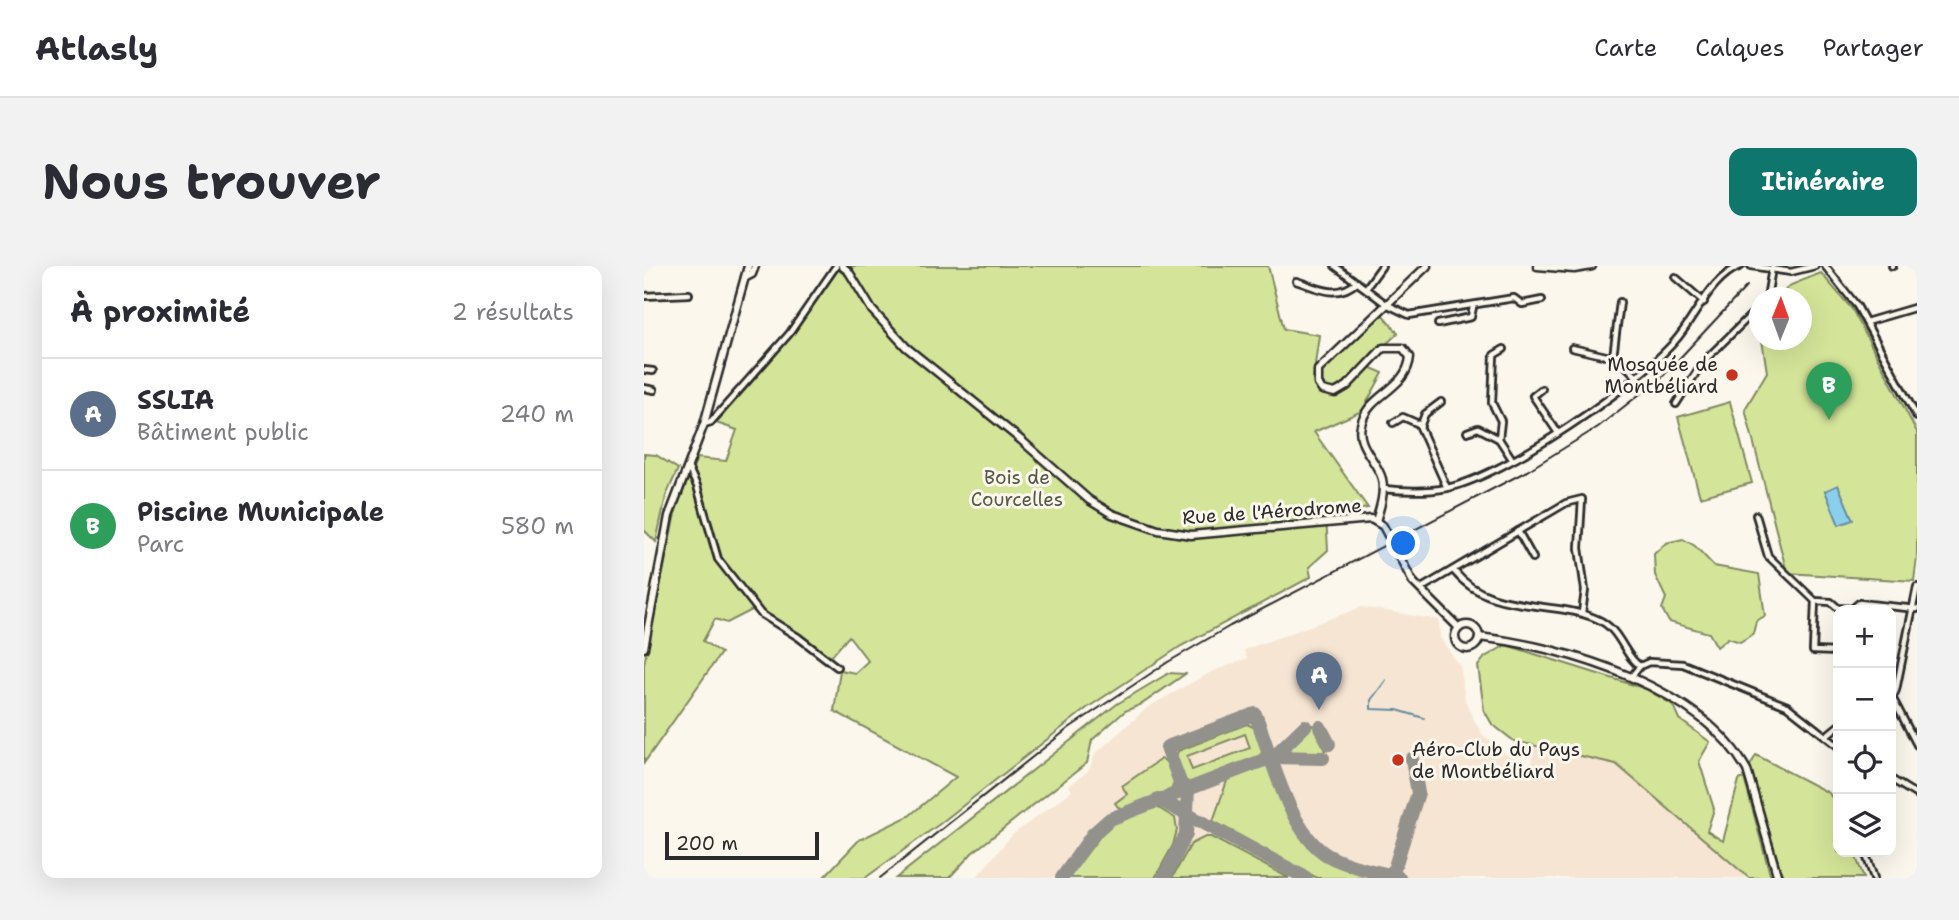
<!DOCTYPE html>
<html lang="fr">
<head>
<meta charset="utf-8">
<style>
	:root { --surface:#fff; --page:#f2f2f3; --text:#2b2b33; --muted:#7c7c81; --line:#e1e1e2; --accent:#0f766e }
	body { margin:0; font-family:"Shantell Sans",sans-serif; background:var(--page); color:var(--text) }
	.controls { position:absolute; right:21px; bottom:21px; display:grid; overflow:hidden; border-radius:14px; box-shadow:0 7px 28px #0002 }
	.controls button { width:63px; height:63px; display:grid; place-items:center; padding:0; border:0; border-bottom:2px solid var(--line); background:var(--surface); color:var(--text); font:35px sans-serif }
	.compass { position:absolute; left:1105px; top:21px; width:63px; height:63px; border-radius:50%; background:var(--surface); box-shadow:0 7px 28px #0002; rotate:1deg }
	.scale { position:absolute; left:21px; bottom:18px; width:154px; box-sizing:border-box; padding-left:7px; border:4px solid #2b2b2b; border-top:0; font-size:19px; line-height:24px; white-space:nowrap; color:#2b2b2b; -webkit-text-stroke:5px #fbf7ec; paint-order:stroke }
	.you { position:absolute; left:760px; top:278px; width:24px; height:24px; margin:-18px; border:5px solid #fff; border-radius:50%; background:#1a73e8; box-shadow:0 0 0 10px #1a73e833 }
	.badge { display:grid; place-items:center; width:46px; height:46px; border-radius:50%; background:var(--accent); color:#fff; font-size:23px; font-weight:700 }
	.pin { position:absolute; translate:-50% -58px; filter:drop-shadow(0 2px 4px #0008) }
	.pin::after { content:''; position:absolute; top:37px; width:24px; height:21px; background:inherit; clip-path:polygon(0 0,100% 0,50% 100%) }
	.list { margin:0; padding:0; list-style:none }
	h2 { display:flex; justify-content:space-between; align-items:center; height:91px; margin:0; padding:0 28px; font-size:30px }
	h2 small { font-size:23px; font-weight:400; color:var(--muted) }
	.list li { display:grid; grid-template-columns:46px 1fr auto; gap:21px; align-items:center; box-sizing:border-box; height:112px; padding:0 28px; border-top:2px solid var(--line) }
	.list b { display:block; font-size:26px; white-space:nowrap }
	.list p { margin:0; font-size:23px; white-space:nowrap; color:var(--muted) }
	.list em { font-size:23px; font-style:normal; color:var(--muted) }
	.icon { flex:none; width:38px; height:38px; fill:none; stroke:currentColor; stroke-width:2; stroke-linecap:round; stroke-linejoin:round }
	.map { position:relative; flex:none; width:1273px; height:612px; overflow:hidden; border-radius:14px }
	header { display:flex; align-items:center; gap:42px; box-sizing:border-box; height:98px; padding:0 35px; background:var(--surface); border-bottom:2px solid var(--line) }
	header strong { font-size:33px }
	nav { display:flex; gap:38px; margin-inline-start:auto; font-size:24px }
	.intro { display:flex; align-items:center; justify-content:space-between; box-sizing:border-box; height:168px; padding:0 42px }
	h1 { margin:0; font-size:49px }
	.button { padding:18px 32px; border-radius:14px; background:var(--accent); color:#fff; font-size:24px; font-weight:700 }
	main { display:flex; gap:42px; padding:0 42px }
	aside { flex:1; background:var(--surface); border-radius:14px; box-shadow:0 7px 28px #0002 }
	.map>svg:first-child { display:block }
	.built { fill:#f6e5d3 }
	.green { fill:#d4e599; stroke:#808862; stroke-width:2; fill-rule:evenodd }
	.water { fill:#8ccfed; stroke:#658d9f; stroke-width:2 }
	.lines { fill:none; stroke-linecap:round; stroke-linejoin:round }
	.stream { stroke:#658d9f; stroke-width:2 }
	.taxiway { stroke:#93918c; stroke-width:14 }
	.street-casing { stroke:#2b2b2b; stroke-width:10 }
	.secondary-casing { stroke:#2b2b2b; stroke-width:11 }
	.street { stroke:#fbf7ec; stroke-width:4.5 }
	.secondary { stroke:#fbf7ec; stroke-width:6 }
	.rail { stroke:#2b2b2b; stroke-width:2 }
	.poi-dot { fill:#c8321e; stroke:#fbf7ec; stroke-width:2.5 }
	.labels { text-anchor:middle; stroke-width:6; stroke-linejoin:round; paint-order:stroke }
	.poi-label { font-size:19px; fill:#2b2b2b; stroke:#fbf7ec; text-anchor:end }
	.park-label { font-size:19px; fill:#555a46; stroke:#fbf7ec }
	.street-label { font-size:19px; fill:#2b2b2b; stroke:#fbf7ec }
</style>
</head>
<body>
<header>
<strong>Atlasly</strong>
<nav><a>Carte</a><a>Calques</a><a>Partager</a></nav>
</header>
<div class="intro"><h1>Nous trouver</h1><a class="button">Itinéraire</a></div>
<main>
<aside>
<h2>À proximité<small>2 résultats</small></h2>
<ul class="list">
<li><span class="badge" style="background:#5c6f8a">A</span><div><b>SSLIA</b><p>Bâtiment public</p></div><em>240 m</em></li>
<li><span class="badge" style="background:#2e9e5b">B</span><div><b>Piscine Municipale</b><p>Parc</p></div><em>580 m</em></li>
</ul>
</aside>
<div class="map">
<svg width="1273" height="612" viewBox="0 0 1273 612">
	<rect width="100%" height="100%" fill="#fbf7ec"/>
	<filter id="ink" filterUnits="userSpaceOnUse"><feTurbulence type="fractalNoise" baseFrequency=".0143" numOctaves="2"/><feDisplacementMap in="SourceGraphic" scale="14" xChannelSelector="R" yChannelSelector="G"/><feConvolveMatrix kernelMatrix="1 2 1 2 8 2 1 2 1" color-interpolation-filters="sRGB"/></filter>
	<g filter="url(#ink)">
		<polygon class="built" points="718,341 795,354 796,372 816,400 821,434 830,454 839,469 862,488 886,500 891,481 972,498 1105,612 332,612 368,569 428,525 425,520 445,504 451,488 504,441 569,405 603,393 600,384"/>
		<g class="green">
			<polygon points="207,0 624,0 640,63 675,69 669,113 738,48 754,67 720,99 739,107 718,145 670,166 724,242 682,249 684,284 665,301 667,311 537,380 443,442 297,557 221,612 179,612 215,574 265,550 312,511 190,445 196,404 211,407 224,395 205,370 186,392 112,342 83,357 71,353 59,375 77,387 0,497 0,398 32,243 53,192 82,195 93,164 72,157 148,70 194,4 203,10"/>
			<polygon points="1177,7 1208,43 1273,166 1273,291 1270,315 1143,307 1101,143 1123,106 1118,74 1157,74 1157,32 1133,31 1147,19"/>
			<polygon points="1086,136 1108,217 1056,231 1034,151"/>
			<polygon points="0,188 12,189 34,203 22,230 12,276 0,264"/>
			<polygon points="1039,273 1051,280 1070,300 1115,308 1121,350 1112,355 1109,368 1096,376 1084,372 1073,381 1065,367 1025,356 1018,343 1022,332 1011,309 1010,288 1022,277"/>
			<polygon points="862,379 1002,423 1029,439 1035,453 1066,476 1055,495 1070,543 1063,565 1079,575 1095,514 1100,512 1127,612 1105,612 972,498 870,475 848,458 840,444 834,400 841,391"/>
			<polygon points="525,407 541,408 498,438 481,445 448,474 443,497 328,587 305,612 252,612 473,438"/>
			<path d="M 603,458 L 613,463 L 621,484 L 617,491 L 546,518 L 539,515 L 531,494 L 534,485 ZM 601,468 L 606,482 L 548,504 L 543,490 Z"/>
			<polygon points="669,459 673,460 684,478 679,488 638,486"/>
			<polygon points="1112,489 1185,527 1194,542 1194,586 1210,586 1220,612 1139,612 1106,500"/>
			<path d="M 517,493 C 526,495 533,514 530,523 L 480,543 L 474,541 L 471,537 L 483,528 L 478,520 Z"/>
			<path d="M 624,499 C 632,507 635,523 639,533 C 663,594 682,595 741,612 L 673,612 L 569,555 L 584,512 Z"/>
			<polygon points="511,540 531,552 533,564 529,579 511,612 424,612 464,560"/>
			<polygon points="561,571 567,571 645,612 528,612 547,578"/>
		</g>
		<polygon class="water" points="1194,219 1209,254 1195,259 1181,225"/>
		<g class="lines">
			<polyline class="stream" points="742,414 727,434 727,443 753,444 780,452"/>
			<g class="taxiway">
				<polyline points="676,461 685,478"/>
				<polyline points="630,490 661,460"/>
				<polyline points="627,491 679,492"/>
				<path d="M 533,526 L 536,516 L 523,481 L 611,448 C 628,490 644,565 683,589 C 704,601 732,605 755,612"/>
				<polyline points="514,533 662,612"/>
				<polyline points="748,610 774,527 768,493"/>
				<polyline points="418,612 449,568 466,553 620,494 625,486"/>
				<polyline points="520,612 542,568 544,522 539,520"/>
			</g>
			<g class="street-casing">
				<g id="street">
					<polyline points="691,0 742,38 765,49 870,32 878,38 898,34"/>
					<polyline points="1107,0 1147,6 1171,0"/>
					<polyline points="1181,0 1213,40 1273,151"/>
					<polyline points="1248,0 1249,0"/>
					<polyline points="1031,11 1060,36"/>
					<path d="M 652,15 C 674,22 693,34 713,16"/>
					<polyline points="722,22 738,0"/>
					<polyline points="0,30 45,28"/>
					<polyline points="1123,32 1128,2"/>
					<polyline points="1222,56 1273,41"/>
					<polyline points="794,58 827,51 829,41"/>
					<polyline points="928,82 975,93 993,111"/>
					<polyline points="860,83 850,89 848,137 857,155 855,173 868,193"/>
					<polyline points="969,91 976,36"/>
					<polyline points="0,104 9,105"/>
					<polyline points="0,122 10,124"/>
					<polyline points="898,123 889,130 914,167"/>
					<polyline points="797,136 781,148 776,161 803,222"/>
					<polyline points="1032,138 1059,96 1115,41"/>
					<polyline points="749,157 759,151 777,159"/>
					<polyline points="60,158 67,156 145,68 192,0"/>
					<polyline points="823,166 834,162 855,173"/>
					<polyline points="44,201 53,220 74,293 117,348 154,371 193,401"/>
					<path d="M 739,223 C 758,225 783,226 803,222 C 861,210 992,120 1031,75 C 1052,52 1066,11 1097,0"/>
					<polyline points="1112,249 1124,290 1171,335 1187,336 1194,342 1208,343 1215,337 1273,343"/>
					<polyline points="874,265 889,292"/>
					<path d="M 810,305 C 845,349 907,333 953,353 C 977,363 980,391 996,400"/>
					<polyline points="776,323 922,237 938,233 935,282 941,324 938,347"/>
					<polyline points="1171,335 1169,385 1194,386"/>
					<polyline points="988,410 996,400 1005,396 1039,398 1143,440 1194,480"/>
					<polyline points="1249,433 1273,479"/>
					<polyline points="1247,435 1252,424 1273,321"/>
					<polyline points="1183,469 1194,460"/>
					<polyline points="1247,513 1273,529"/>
					<polyline points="1221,586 1230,612"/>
				</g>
			</g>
			<g class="secondary-casing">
				<g id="secondary">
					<polyline points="198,0 205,6 228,44 262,81 377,174 445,234 468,248 514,264 547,269 727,253 739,260 769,316 815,362"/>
					<polyline points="893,0 930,3 948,0"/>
					<polyline points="102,11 108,8 111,0"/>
					<path d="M 732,255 C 736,242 741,227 738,213 C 733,194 712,180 717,159 C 723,128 763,124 766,91 L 759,82 L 739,82 L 703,120 L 691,127 L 678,124 L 674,118 L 674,104 L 783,0"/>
					<circle cx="823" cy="371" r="12"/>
					<path d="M 835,371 C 924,381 1056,421 1103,504 L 1134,612"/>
					<polyline points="0,382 25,250 60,158 104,0"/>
				</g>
			</g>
			<use href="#street" class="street"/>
			<use href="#secondary" class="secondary"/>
			<polyline class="rail" points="236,612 425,462 524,396 586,360 883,205 954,161 1019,110 1103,20"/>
		</g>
	</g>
	<g class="poi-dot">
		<circle cx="1088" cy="109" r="7"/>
		<circle cx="754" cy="494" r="7"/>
	</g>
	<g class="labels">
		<g class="poi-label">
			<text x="1074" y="105">Mosquée de<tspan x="1074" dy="22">Montbéliard</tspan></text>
			<text x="768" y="490" text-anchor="start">Aéro-Club du Pays<tspan x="768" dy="22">de Montbéliard</tspan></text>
		</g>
		<g class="park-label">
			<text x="373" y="218">Bois de<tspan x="373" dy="22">Courcelles</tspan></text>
		</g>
		<g class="street-label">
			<text transform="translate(628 245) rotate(-4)" y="7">Rue de l'Aérodrome</text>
		</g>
	</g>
</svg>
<div class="controls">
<button>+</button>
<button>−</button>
<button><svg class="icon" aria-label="locate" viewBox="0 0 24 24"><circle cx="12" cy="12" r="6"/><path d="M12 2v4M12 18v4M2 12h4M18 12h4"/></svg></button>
<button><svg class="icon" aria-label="layers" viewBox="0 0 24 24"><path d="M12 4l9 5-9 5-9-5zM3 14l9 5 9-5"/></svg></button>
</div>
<svg class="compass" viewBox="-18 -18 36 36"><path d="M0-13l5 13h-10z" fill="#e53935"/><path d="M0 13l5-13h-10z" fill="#7c7c81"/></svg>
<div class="scale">200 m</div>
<div class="you"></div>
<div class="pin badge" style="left:675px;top:444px;background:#5c6f8a">A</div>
<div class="pin badge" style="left:1185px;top:154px;background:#2e9e5b">B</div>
</div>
</main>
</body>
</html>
